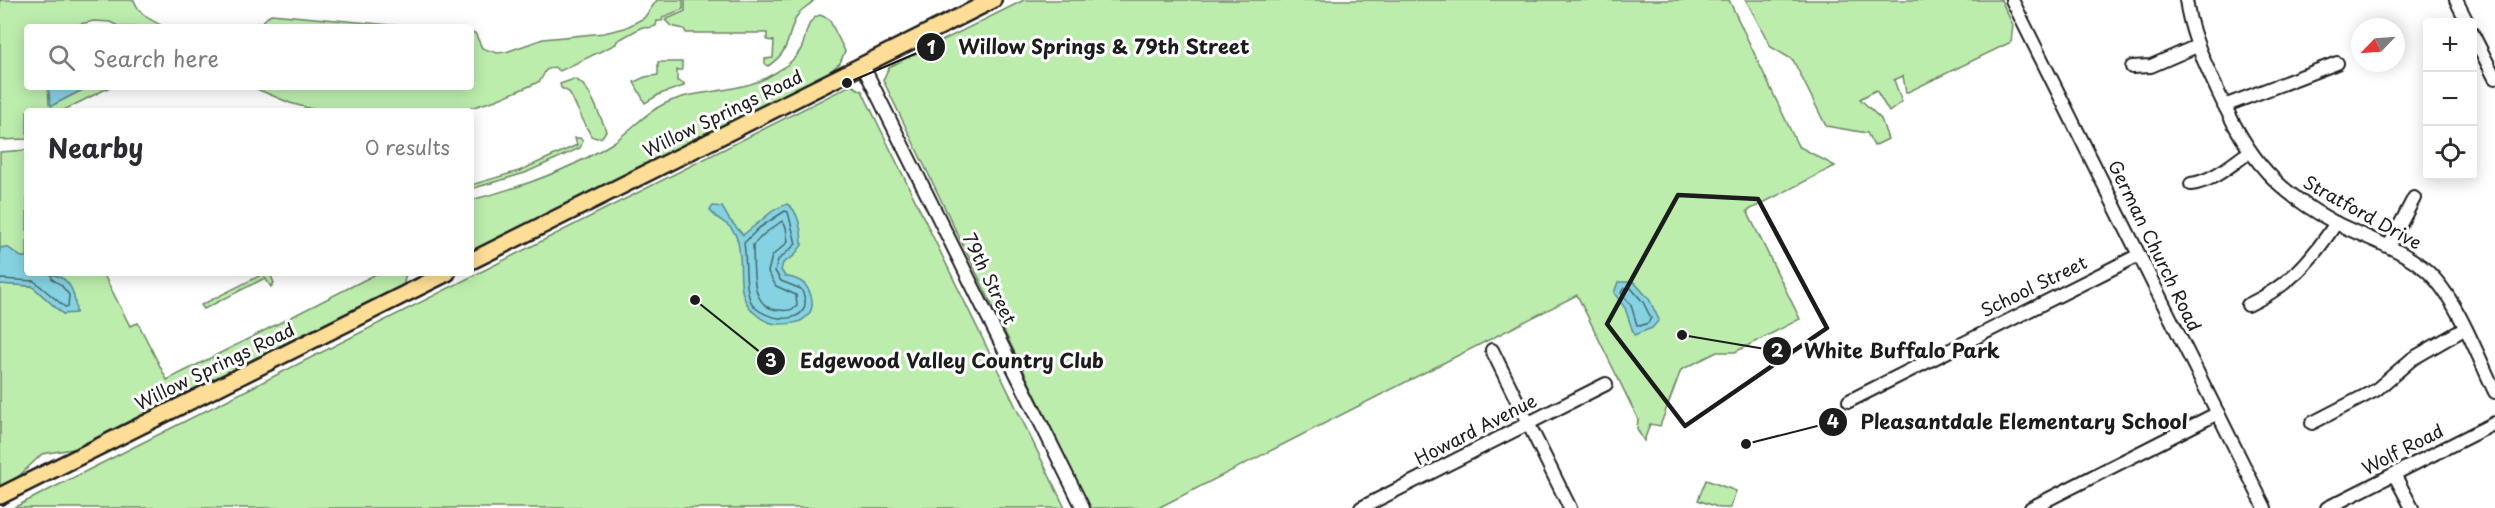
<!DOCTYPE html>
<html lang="en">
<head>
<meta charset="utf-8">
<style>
	:root { --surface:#fff; --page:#f7f7f7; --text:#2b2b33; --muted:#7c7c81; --line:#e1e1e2 }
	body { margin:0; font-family:"Playpen Sans",sans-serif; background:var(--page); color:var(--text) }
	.controls { position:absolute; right:18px; top:18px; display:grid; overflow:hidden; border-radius:6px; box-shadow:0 3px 15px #0003 }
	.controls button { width:54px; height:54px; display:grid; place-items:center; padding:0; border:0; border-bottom:2px solid var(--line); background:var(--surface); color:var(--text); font:30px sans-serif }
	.compass { position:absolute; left:2351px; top:18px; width:54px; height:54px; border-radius:50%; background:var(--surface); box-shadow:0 3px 15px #0003; rotate:245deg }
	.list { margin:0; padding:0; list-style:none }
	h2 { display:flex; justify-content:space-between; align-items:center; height:78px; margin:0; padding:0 24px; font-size:26px }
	h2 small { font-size:20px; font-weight:400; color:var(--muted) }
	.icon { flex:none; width:33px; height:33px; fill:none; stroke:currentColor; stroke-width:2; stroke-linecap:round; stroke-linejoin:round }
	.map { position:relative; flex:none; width:2495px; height:508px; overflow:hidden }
	.search { position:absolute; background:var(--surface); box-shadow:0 3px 15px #0003; left:24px; top:24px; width:450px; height:66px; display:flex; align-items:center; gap:15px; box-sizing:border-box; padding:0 21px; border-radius:6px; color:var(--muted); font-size:22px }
	.panel { position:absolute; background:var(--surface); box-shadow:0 3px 15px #0003; left:24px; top:108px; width:450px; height:168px; border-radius:6px }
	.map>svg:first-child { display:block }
	.green { fill:#bcedad; stroke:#6c8464; stroke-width:1.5 }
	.water { fill:#85d3e2; stroke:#5b8a93; stroke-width:1.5 }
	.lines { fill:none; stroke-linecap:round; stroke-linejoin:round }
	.shore { stroke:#46656b; stroke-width:1.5 }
	.minor-casing { stroke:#1c1c1c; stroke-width:16 }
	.major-casing { stroke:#1c1c1c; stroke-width:20 }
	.minor { stroke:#fff; stroke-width:12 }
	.major { stroke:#fedd96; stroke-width:15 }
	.marked { fill:none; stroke:#1c1c1c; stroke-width:4.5; stroke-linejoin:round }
	.labels { text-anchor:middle; stroke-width:6; stroke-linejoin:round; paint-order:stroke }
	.street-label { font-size:18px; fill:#1c1c1c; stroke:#fff }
	.leader { fill:none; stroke:#1c1c1c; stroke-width:2 }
	.callout-dot { fill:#1c1c1c; stroke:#fff; stroke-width:2 }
	.mark-label { font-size:18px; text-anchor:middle; font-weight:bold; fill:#fff }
	.callout-label { font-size:20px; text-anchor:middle; font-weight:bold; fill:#1c1c1c; stroke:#fff; stroke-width:6; stroke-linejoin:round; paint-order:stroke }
</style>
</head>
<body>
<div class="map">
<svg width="2495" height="508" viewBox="0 0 2495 508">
	<rect width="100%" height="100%" fill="#fff"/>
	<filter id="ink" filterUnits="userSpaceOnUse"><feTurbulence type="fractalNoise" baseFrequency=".0167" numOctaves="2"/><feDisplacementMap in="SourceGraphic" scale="12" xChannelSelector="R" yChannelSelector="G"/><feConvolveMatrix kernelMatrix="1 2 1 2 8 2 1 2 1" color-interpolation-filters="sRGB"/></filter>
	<g filter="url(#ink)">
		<g class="green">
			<path d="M 0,0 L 134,0 C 140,16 151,20 165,27 L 120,27 L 110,22 L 94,21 L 67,27 L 27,27 L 27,87 L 48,87 L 49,104 L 55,104 L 88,87 L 110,87 L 62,111 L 27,111 L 27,139 L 0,140 Z"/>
			<polygon points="657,0 683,0 683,9 663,17 662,21 657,21 656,26 648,28 642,27 617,41 616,44 560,71 554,67 546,70 540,81 532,85 496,100 461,111 319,111 290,103 252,87 471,87 471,33 475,33 482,48 497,53 506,52 543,39 604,33 625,28 644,18"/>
			<path d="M 685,0 L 814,0 C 810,5 803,8 799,13 C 785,33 794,49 768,66 L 765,64 L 765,59 L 773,58 L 774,41 L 767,40 L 767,33 L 686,33 L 684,29 L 671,26 L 665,20 L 685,11 Z"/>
			<polygon points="1024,0 1729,0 1798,146 1835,166 1747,211 1800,319 1735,352 1717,352 1681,370 1660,426 1650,424 1644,441 1637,429 1638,419 1577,295 1158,508 1090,508 883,80 889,67"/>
			<polygon points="1746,0 2001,0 2013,25 2011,42 1906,93 1903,76 1894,80 1902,102 1889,112 1876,90 1860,99 1881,119 1888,139 1874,146 1867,133 1826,126 1793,60 1771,47"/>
			<polygon points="271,14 412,27 214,27 261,23"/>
			<path d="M 820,15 L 829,19 L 845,51 L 840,63 L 828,73 L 582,200 L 471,252 L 471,200 C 519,188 569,170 611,144 C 631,131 644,113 666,103 C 702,87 740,95 775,73 C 786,66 794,61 801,49 C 807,37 805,20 820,15 Z"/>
			<polygon points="658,62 682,62 682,70 677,70 677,81 684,83 684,86 660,94 645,103 634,82 645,77 658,75"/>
			<path d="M 574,79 C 590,84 597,111 604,125 L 606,131 L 602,137 L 596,138 L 591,136 L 569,92 L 561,88 L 560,84 Z"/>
			<polygon points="851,85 862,91 1065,508 13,508"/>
			<polygon points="575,138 580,138 583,141 580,148 525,173 471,189 471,185 519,171 577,145"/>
			<polygon points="27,150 27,257 21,257 7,247 0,248 0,152"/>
			<polygon points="52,273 103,273 130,326 138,323 167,380 378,273 406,273 403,287 100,440 79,448 42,454 18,477 0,487 0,284 32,286 63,314 76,312 65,280"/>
			<polygon points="265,273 270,273 274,283 271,287 265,278 204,309 201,305"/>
			<polygon points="1706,480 1736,491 1730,508 1720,508 1698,500"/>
		</g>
		<g class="water">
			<polygon points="48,87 88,87 51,106"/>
			<path d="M 787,204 C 799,210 802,233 802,245 L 794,256 L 783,263 L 781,270 L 785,276 C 789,277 794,278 798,280 C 810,285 817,304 808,315 C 801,324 789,324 779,324 C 770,324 764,321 758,316 C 731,295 746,267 737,239 C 732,222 717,222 710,210 L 713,206 L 722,207 L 729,219 L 743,235 L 774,210 Z"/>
			<path d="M 7,247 L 21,257 L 27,257 L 27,273 C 60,273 75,276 76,313 L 63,314 L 32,286 L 0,284 L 0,248 Z"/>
			<polygon points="1618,282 1634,282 1649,299 1659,320 1652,328 1634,335 1625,308 1614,293"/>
		</g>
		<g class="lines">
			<g class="shore">
				<path d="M 785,211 L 788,212 L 796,244 L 778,260 L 775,271 L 781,281 L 801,289 C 821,327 761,325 750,300 C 744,283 747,261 744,243 L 759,228 Z"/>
				<path d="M 782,221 L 786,227 L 788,242 L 772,256 L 768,272 L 776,286 L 796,295 L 797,306 C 792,311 786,311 779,310 C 749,309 754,267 753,245 L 764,234 Z"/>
				<polyline points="0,279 34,281 65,307 68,307 69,295 61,285 52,279 51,273"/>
				<polygon points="1624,288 1631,288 1643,302 1651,318 1648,323 1640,326 1637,325 1631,305 1621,293"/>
			</g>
			<g class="minor-casing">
				<g id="minor">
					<polyline points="2012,0 2265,508"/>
					<path d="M 2186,0 C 2190,29 2201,55 2213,81 C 2244,149 2266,186 2334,222 C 2365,238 2399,247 2426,270 C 2456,296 2478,357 2495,392"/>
					<polyline points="2456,0 2467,22"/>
					<polyline points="2472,33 2495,78"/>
					<polyline points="863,66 1083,508"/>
					<polyline points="2132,67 2151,66 2197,46"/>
					<polyline points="2224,106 2337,63"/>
					<path d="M 2191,184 C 2213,181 2231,165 2249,152"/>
					<polyline points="2389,246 2414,198"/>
					<path d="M 2248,305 C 2290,285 2311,261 2336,223"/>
					<polyline points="1492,350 1570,508"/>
					<polyline points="1849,401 2139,255"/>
					<polyline points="2312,423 2376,390 2412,359 2464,329"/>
					<polyline points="2394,474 2412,508"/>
					<polyline points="1361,508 1606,384"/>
					<polyline points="2031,508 2218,413"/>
					<polyline points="2327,508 2495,423"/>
				</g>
			</g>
			<g class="major-casing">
				<g id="major">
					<polyline points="471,261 993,0"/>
					<polyline points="0,496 447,273"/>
				</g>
			</g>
			<use href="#minor" class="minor"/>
			<use href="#major" class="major"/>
		</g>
	</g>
	<path class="marked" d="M 1678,195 L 1758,199 L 1827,328 L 1685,426 L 1607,324 Z"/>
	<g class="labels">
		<g class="street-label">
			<text transform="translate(723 114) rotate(-26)" y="6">Willow Springs Road</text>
			<text transform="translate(2362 213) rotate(29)" y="6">Stratford Drive</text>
			<text transform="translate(2154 246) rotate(64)" y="6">German Church Road</text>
			<text transform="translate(989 279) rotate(64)" y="6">79th Street</text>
			<text transform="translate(2034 287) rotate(-26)" y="6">School Street</text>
			<text transform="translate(215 367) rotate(-26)" y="6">Willow Springs Road</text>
			<text transform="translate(1476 430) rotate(-27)" y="6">Howard Avenue</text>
			<text transform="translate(2403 450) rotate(-27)" y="6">Wolf Road</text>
		</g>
	</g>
	<path class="leader" d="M847 83L931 47M1682 335L1777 351M695 300L771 361M1746 444L1833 422"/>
	<g class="callout-dot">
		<circle cx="847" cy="83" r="6"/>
		<circle cx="1682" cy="335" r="6"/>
		<circle cx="695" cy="300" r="6"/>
		<circle cx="1746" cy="444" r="6"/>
		<circle cx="931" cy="47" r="15"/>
		<circle cx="1777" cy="351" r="15"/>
		<circle cx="771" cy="361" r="15"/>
		<circle cx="1833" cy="422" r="15"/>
	</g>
	<g class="mark-label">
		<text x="931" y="54">1</text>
		<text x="1777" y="357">2</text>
		<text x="771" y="367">3</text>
		<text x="1833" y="428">4</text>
	</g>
	<g class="callout-label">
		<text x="1104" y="54">Willow Springs &amp; 79th Street</text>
		<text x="1902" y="358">White Buffalo Park</text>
		<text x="952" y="368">Edgewood Valley Country Club</text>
		<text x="2024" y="429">Pleasantdale Elementary School</text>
	</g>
</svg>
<div class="controls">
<button>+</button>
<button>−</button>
<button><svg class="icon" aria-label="locate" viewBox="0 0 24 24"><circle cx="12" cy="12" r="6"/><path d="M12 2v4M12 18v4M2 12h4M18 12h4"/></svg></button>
</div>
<svg class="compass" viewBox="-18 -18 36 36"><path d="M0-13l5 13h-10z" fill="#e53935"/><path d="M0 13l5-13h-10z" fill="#7c7c81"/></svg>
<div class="search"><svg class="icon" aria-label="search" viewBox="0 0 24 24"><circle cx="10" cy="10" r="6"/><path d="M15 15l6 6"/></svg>Search here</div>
<section class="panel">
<h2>Nearby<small>0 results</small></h2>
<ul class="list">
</ul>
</section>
</div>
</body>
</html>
